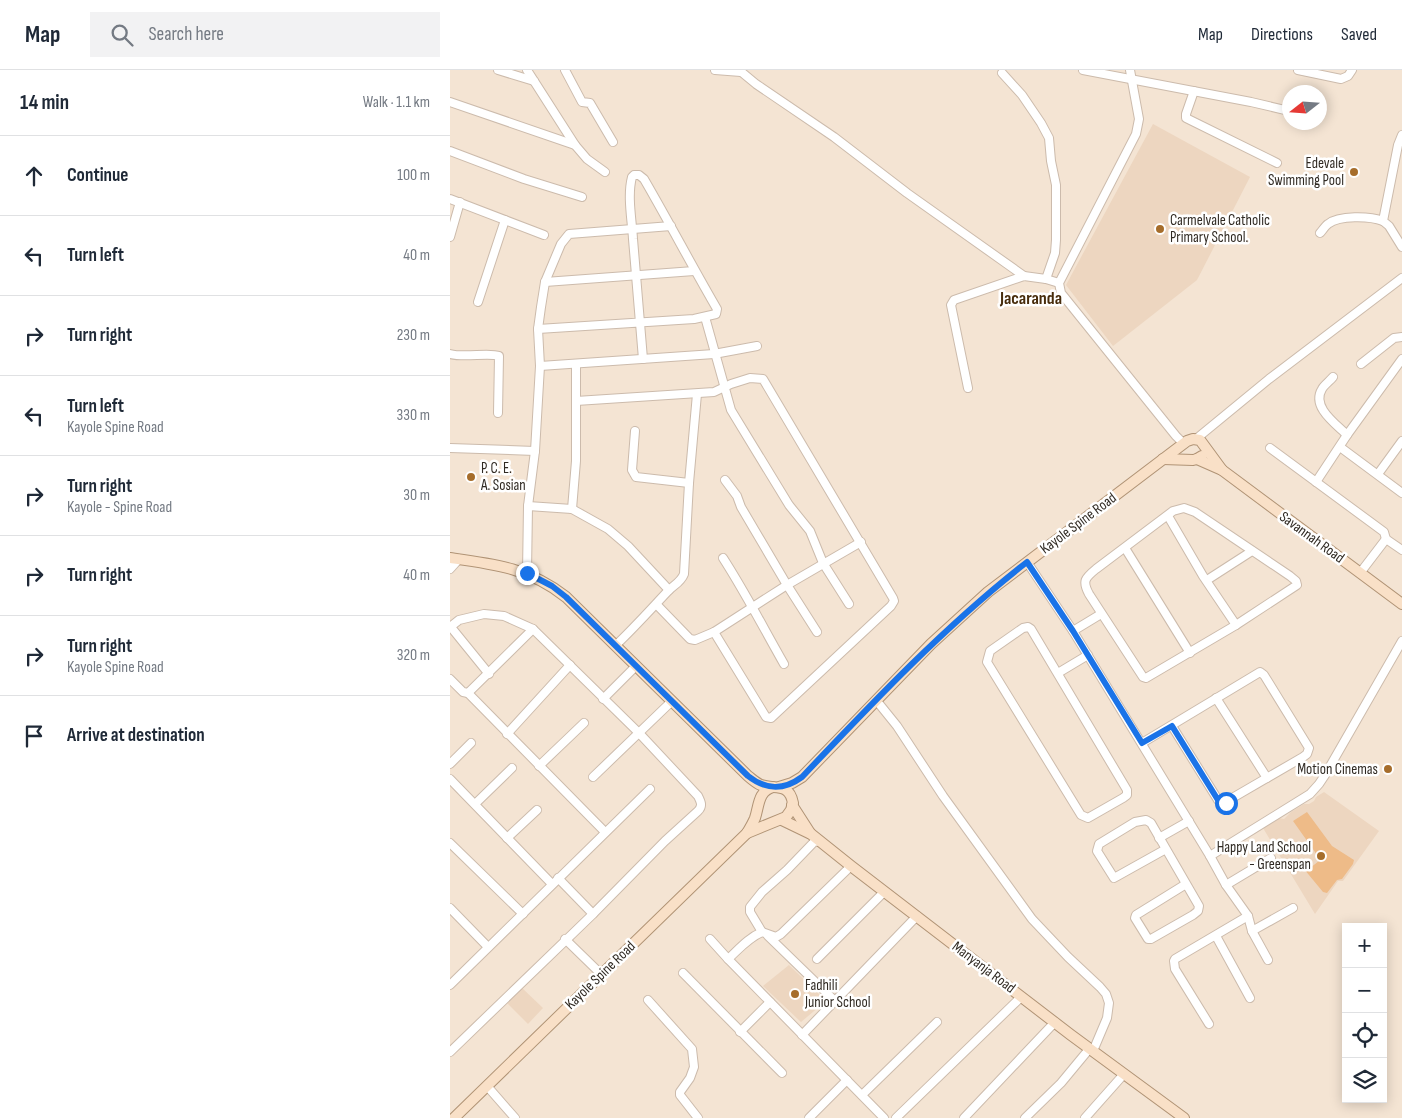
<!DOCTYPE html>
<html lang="en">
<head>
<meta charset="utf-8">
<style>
	:root { --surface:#fff; --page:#f2f2f3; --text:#1f2937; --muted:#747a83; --line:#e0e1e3 }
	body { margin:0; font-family:"Sofia Sans Condensed",sans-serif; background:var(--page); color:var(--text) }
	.controls { position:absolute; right:15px; bottom:15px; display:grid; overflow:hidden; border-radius:0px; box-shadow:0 2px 12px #0003 }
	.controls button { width:45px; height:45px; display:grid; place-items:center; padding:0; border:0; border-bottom:1px solid var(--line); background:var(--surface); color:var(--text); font:25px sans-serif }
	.compass { position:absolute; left:832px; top:15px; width:45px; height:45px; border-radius:50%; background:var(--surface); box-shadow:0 2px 12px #0003; rotate:253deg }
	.stop { position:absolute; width:15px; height:15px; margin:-11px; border:4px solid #1a73e8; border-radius:50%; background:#fff }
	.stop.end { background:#1a73e8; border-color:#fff; box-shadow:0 1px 5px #0008 }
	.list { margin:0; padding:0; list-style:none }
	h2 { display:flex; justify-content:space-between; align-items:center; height:65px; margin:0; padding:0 20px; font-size:21px }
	h2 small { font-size:16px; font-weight:400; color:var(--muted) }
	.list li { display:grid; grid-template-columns:32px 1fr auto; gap:15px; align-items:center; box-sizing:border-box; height:80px; padding:0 20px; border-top:1px solid var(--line) }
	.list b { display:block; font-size:19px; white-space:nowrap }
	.list p { margin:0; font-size:16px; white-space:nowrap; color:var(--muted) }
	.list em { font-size:16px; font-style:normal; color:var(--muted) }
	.icon { flex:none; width:28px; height:28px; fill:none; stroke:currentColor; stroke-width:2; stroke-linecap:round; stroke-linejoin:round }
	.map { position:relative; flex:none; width:952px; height:1048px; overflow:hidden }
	header { display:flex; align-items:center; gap:30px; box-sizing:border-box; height:70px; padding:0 25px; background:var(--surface); border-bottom:1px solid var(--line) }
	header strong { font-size:24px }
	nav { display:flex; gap:28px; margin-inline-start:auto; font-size:18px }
	.search { width:350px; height:45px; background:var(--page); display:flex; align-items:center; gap:12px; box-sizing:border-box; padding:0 18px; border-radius:0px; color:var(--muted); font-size:19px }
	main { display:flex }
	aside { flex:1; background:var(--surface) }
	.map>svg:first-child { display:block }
	.built { fill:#edd6c0 }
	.green { fill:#eb8 }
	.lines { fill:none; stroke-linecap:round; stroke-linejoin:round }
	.minor-casing { stroke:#ccbbac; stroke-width:10 }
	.major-casing { stroke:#b09375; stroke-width:12 }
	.minor { stroke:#fff; stroke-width:8 }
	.major { stroke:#f9e0c7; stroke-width:10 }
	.route { stroke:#1a73e8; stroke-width:6 }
	.poi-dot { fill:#a66d2b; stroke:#fff; stroke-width:2 }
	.labels { text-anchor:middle; stroke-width:5; stroke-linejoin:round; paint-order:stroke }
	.poi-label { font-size:15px; fill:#302a23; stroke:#fff; text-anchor:end }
	.street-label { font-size:15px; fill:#302a23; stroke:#fff }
	.quarter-label { font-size:18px; font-weight:bold; fill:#472c0c; stroke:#fff }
</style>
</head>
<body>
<header>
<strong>Map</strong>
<div class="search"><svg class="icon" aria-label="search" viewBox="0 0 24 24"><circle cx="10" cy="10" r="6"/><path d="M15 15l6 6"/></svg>Search here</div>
<nav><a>Map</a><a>Directions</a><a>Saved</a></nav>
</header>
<main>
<aside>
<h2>14 min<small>Walk · 1.1 km</small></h2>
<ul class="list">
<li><svg class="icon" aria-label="ahead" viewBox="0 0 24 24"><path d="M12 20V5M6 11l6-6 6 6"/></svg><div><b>Continue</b></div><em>100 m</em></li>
<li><svg class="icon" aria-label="left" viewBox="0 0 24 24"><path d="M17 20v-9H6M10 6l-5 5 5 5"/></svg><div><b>Turn left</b></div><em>40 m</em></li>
<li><svg class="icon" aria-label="right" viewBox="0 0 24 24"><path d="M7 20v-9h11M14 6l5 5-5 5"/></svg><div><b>Turn right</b></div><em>230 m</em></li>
<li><svg class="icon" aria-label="left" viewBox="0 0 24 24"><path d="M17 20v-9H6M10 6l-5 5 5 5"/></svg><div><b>Turn left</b><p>Kayole Spine Road</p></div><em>330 m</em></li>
<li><svg class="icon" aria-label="right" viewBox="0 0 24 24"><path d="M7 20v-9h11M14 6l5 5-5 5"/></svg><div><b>Turn right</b><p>Kayole - Spine Road</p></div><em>30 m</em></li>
<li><svg class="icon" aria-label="right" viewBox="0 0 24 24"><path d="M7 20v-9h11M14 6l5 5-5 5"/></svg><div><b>Turn right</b></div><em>40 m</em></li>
<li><svg class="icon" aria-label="right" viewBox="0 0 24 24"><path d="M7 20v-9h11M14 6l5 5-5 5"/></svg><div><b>Turn right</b><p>Kayole Spine Road</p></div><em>320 m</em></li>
<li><svg class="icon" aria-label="arrive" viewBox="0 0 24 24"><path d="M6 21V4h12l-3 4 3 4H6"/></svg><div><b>Arrive at destination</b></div></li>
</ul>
</aside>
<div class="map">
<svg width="952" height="1048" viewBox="0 0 952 1048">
	<rect width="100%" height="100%" fill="#f4e4d3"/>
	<g class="built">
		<polygon points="703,54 800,107 747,210 663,276 616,215"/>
		<polygon points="874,722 929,761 893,811 888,811 865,844 813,758 829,748 834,749 841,742 854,734 859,734 864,731 866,727"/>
		<polygon points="339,895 376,931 351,952 313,916"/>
		<polygon points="71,917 93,938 78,954 56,932"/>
	</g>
	<polygon class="green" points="857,742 882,776 904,790 903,794 892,809 887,810 877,823 873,822 854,799 858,796 860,798 869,791 865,782 843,751"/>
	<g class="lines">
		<g class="minor-casing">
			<g id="minor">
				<polyline points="48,0 84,11"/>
				<polyline points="77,0 125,75"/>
				<polyline points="115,0 132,32 140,33 163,72"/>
				<polyline points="265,0 291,2"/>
				<polyline points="289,0 306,14 384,67 457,123 574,206"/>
				<polyline points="633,0 801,32 839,41"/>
				<polyline points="680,0 689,49 686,64 609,213 611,223 726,366 734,374"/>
				<polyline points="848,0 891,9 898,6 902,0"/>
				<polyline points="552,3 572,25 591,53 599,68 601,91 606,115 606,170 605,183 596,209"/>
				<polyline points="744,21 736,44 736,48 827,93"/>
				<polyline points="0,32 125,75 137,89 155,102"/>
				<polyline points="952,65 948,75 933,151 939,156 952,177"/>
				<polyline points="0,81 74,109 132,127"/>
				<polyline points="0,129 94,165"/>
				<path d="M 870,163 C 872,161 875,156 878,154 C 889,145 920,146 933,151"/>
				<polyline points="0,167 10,132"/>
				<polyline points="95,212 244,201"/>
				<polyline points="28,232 55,150"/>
				<polyline points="255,247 281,340 339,435 360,461 373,493 399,534"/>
				<path d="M 88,259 L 244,249 L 266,244 L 267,239 C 242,196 219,152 194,109 L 189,105 L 184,105 L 182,107 C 177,126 182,150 183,169 C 186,209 190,249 193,289"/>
				<path d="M 0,284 C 15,288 39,282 49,286 L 48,343"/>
				<polyline points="911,294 944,268 952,267"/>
				<polyline points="90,296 264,284 307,276"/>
				<path d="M 883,307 C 880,311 874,315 872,319 C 861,337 886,354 897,365"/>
				<polyline points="518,318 501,235 504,230 574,206 596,209 609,213"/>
				<polyline points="126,331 264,322 281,314 300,308 313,309 443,528 444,531 441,536 321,648 316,647 264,562"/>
				<polyline points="185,361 182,400 186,407 239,413"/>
				<polyline points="746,369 819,309 952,208"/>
				<polyline points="890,377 952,423"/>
				<polyline points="0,378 85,381"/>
				<polyline points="820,378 934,462 936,469 952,480"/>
				<polyline points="928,404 952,371"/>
				<polyline points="275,410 287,426 291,437 337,515 367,562"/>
				<polyline points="866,412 897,365 952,289"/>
				<polyline points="78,436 122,439 158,459 178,476 219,520"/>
				<path d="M 734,438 L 745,442 L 840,506 L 846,511 L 847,515 L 786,555 L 696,608 L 693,607 L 639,524 C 632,511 635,508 646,499 L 723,441 Z"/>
				<polyline points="122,439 126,391 126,294"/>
				<polyline points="718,446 753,506 786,555"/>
				<polyline points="675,478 740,583"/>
				<path d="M 273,488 C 295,522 314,559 334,594"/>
				<polyline points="577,492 623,561 760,786 860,724 869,714 875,705 952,571"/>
				<polyline points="0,499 9,489"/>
				<polyline points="77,503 78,436 85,381 90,296 88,259 91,237 95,212 111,174 119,164 221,156"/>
				<polyline points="910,503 936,469"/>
				<polyline points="757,510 802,481"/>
				<polyline points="207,535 240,569 245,570 264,562 337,515 411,472"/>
				<polyline points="0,556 39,604"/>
				<path d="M 0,557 L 9,550 L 34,544 L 54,546 L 83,559 L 189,663 L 248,726 C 251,732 253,736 248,741 L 215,771 L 143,844 L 0,982"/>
				<polygon points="578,557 581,559 677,720 677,725 673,728 638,748 631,745 537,592 540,581 573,558"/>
				<polyline points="623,561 651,544"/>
				<path d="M 166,575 C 184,558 201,539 218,521 C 224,515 231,512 234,504 L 239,413 L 247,324"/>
				<polyline points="608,603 638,585"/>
				<polyline points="0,609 13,622 18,623 83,559"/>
				<polyline points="18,623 155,762"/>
				<polyline points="766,628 817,708"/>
				<polyline points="153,629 186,596"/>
				<polyline points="426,630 447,656 493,726 582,849 618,887 650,917 656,924 659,933 657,948 643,981"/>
				<polyline points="57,664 120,595"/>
				<polyline points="692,673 810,602 814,605 859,678 857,684 853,687 772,734 768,730 722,656"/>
				<polyline points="0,694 21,673"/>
				<polyline points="89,696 134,653"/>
				<polyline points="143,707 222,631"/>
				<polyline points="0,709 102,814"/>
				<polyline points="25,734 62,698"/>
				<polyline points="57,768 87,740"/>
				<polyline points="709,768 739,751"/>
				<polyline points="0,773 73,844"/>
				<polyline points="716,779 664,808 647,781 649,774 685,752 696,750 701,753 749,836 748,841 743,845 701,869 698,869 685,848 686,845 736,814"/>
				<polyline points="760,786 776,815 798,846 802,861 818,890"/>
				<path d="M 401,796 L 331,864 L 326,867 L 312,862 C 298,868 289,879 278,889 L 434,1048"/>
				<polyline points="108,808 143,844"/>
				<polyline points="776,815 821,788"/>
				<polyline points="0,838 38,877"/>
				<polyline points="802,861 843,838"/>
				<polyline points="312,862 300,842 300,837 312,822 337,800 364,772 370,771"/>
				<polyline points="318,866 385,931"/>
				<polyline points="766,866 800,928"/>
				<polyline points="115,869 151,904"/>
				<polyline points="260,869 278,889"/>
				<polyline points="367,889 434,822"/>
				<polyline points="233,903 332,1003"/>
				<polyline points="0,915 200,719"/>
				<polyline points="198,930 242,979 244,997 240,1008 230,1022 230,1025 248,1048"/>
				<polyline points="759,954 725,899 724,891 725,889 798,846"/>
				<polyline points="290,962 320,932"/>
				<polyline points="352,965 467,846"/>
				<polyline points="37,1016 65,1048"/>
				<polyline points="412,1025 487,952"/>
				<polyline points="359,1048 397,1010"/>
				<polyline points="446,1048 568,930"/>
				<polyline points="514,1048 605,952"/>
				<polyline points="575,1048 611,1013 640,978"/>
				<polyline points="635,1048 674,1004"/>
			</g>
		</g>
		<g class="major-casing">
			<g id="major">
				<polyline points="713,389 743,390 747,389 752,386"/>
				<polyline points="747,389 772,400 952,534"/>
				<path d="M 0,488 C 44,494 80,498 116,527 L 298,706 C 302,709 306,713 311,715 C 325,720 339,712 343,733 L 341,740 L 336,747 L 297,763"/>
				<polyline points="329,717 342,713 352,707 481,574 538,522 737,371 743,369 750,370 772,400"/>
				<polyline points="342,735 360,763"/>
				<polyline points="332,750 361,764 401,796 621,965 734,1048"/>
				<path d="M 4,1048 L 297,763 C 300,758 303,753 305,748 C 309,736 308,721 323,717"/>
			</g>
		</g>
		<use href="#minor" class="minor"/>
		<use href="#major" class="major"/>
	</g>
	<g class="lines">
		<path class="route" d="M 77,503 L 102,516 L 116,527 L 298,706 C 316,720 333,721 352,707 C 424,631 495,556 577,492 L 623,561 L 692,673 L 722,656 L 768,730 L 772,734 L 776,733"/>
	</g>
	<g class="poi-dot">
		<circle cx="904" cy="102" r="5"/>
		<circle cx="710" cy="159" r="5"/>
		<circle cx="21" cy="407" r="5"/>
		<circle cx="938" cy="699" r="5"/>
		<circle cx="871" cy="786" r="5"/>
		<circle cx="345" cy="924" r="5"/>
	</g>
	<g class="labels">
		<g class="poi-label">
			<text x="894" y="98">Edevale<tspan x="894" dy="17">Swimming Pool</tspan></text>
			<text x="720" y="155" text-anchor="start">Carmelvale Catholic<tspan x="720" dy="17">Primary School.</tspan></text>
			<text x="31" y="403" text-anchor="start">P. C. E.<tspan x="31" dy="17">A. Sosian</tspan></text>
			<text x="928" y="704">Motion Cinemas</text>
			<text x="861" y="782">Happy Land School<tspan x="861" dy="17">- Greenspan</tspan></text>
			<text x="355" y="920" text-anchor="start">Fadhili<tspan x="355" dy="17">Junior School</tspan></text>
		</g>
		<g class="street-label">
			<text transform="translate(628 453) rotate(-37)" y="5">Kayole Spine Road</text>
			<text transform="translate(862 467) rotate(36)" y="5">Savannah Road</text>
			<text transform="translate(534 897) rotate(37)" y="5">Manyanja Road</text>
			<text transform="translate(150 905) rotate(-44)" y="5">Kayole Spine Road</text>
		</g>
		<g class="quarter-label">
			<text x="581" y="234">Jacaranda</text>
		</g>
	</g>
</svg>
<div class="controls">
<button>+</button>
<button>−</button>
<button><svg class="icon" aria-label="locate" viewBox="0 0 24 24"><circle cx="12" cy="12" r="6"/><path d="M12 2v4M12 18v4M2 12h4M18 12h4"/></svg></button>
<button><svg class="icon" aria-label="layers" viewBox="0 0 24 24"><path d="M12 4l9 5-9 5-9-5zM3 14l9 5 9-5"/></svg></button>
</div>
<svg class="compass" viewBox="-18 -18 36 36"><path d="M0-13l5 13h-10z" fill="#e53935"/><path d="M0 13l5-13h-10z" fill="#747a83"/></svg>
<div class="stop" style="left:776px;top:733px"></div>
<div class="stop end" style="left:77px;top:503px"></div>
</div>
</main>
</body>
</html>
